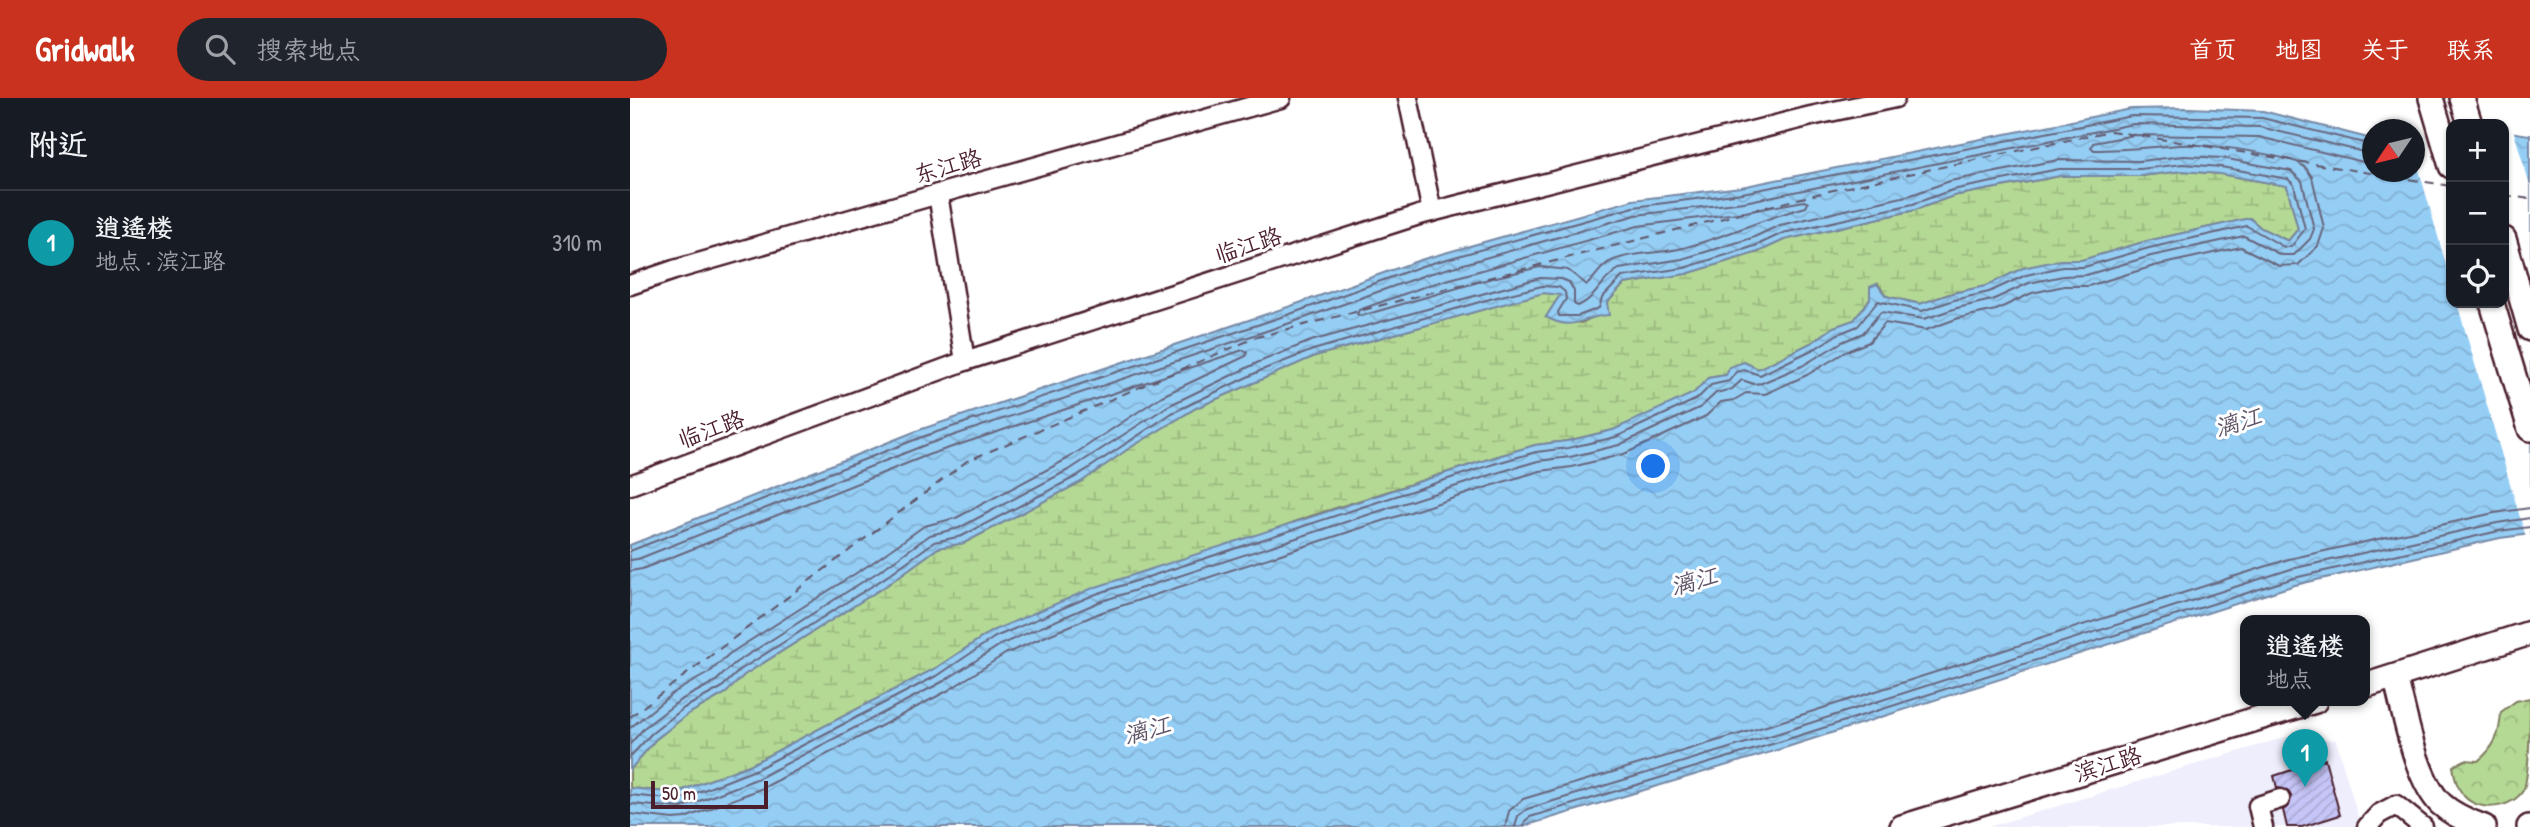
<!DOCTYPE html>
<html lang="zh">
<head>
<meta charset="utf-8">
<style>
	:root { --surface:#171b24; --page:#20242c; --text:#f1f3f6; --muted:#9ea1a6; --line:#363941; --accent:#c8321e }
	body { margin:0; font-family:"Patrick Hand","LXGW WenKai TC",sans-serif; background:var(--page); color:var(--text) }
	.controls { position:absolute; right:21px; top:21px; display:grid; overflow:hidden; border-radius:14px; box-shadow:0 2px 5px #0004 }
	.controls button { width:63px; height:63px; display:grid; place-items:center; padding:0; border:0; border-bottom:2px solid var(--line); background:var(--surface); color:var(--text); font:35px sans-serif }
	.compass { position:absolute; left:1732px; top:21px; width:63px; height:63px; border-radius:50%; background:var(--surface); box-shadow:0 2px 5px #0004; rotate:235deg }
	.scale { position:absolute; left:21px; bottom:18px; width:117px; box-sizing:border-box; padding-left:7px; border:4px solid #4a1f2b; border-top:0; font-size:19px; line-height:24px; white-space:nowrap; color:#4a1f2b; -webkit-text-stroke:5px #fff; paint-order:stroke }
	.you { position:absolute; left:1024px; top:369px; width:24px; height:24px; margin:-18px; border:5px solid #fff; border-radius:50%; background:#1a73e8; box-shadow:0 0 0 10px #1a73e833 }
	.badge { display:grid; place-items:center; width:46px; height:46px; border-radius:50%; background:var(--accent); color:#fff; font-size:23px; font-weight:700 }
	.pin { position:absolute; translate:-50% -58px; filter:drop-shadow(0 2px 4px #0008) }
	.pin::after { content:''; position:absolute; top:37px; width:24px; height:21px; background:inherit; clip-path:polygon(0 0,100% 0,50% 100%) }
	.popup { position:absolute; left:1610px; top:517px; width:130px; height:91px; box-sizing:border-box; display:grid; place-content:center; border-radius:14px; background:var(--surface); filter:drop-shadow(0 2px 5px #0005); font-size:23px; white-space:nowrap; color:var(--muted) }
	.popup b { font-size:26px; color:var(--text) }
	.popup::after { content:''; position:absolute; left:50%; top:100%; margin-left:-14px; border:14px solid transparent; border-top-color:var(--surface) }
	.list { margin:0; padding:0; list-style:none }
	h2 { display:flex; justify-content:space-between; align-items:center; height:91px; margin:0; padding:0 28px; font-size:30px }
	h2 small { font-size:23px; font-weight:400; color:var(--muted) }
	.list li { display:grid; grid-template-columns:46px 1fr auto; gap:21px; align-items:center; box-sizing:border-box; height:105px; padding:0 28px; border-top:2px solid var(--line) }
	.list b { display:block; font-size:26px; white-space:nowrap }
	.list p { margin:0; font-size:23px; white-space:nowrap; color:var(--muted) }
	.list em { font-size:23px; font-style:normal; color:var(--muted) }
	.icon { flex:none; width:38px; height:38px; fill:none; stroke:currentColor; stroke-width:2; stroke-linecap:round; stroke-linejoin:round }
	.map { position:relative; flex:none; width:1900px; height:729px; overflow:hidden }
	header { display:flex; align-items:center; gap:42px; box-sizing:border-box; height:98px; padding:0 35px; background:var(--accent); color:#fff }
	header strong { font-size:33px }
	nav { display:flex; gap:38px; margin-inline-start:auto; font-size:24px }
	.search { width:490px; height:63px; background:var(--page); display:flex; align-items:center; gap:18px; box-sizing:border-box; padding:0 24px; border-radius:38px; color:var(--muted); font-size:26px }
	main { display:flex }
	aside { flex:1; background:var(--surface) }
	.map>svg:first-child { display:block }
	.built { fill:#eeeefd }
	.forest { fill:url(#forest-crowns); stroke:#7f7c60; stroke-width:2 }
	.wetland { fill:url(#wetland-marsh); stroke:#7f7c60; stroke-width:2 }
	.water { fill:url(#water-waves); stroke:#7788a4; stroke-width:2 }
	.pier { fill:#fff }
	.lines { fill:none; stroke-linecap:round; stroke-linejoin:round }
	.shore { stroke:#68657c; stroke-width:2 }
	.ferry { stroke:#605468; stroke-width:2; stroke-dasharray:9 7; stroke-linecap:butt }
	.building { fill:url(#building-hatch); stroke:#4a1f2b; stroke-width:2 }
	.minor-casing { stroke:#4a1f2b; stroke-width:23 }
	.major-casing { stroke:#4a1f2b; stroke-width:28 }
	.minor { stroke:#fff; stroke-width:18 }
	.major { stroke:#fff; stroke-width:23 }
	.labels { text-anchor:middle; stroke-width:6; stroke-linejoin:round; paint-order:stroke }
	.street-label { font-size:23px; fill:#4a1f2b; stroke:#fff }
	.water-label { font-size:24px; font-style:italic; fill:#605468; stroke:#fff }
</style>
</head>
<body>
<header>
<strong>Gridwalk</strong>
<div class="search"><svg class="icon" aria-label="search" viewBox="0 0 24 24"><circle cx="10" cy="10" r="6"/><path d="M15 15l6 6"/></svg>搜索地点</div>
<nav><a>首页</a><a>地图</a><a>关于</a><a>联系</a></nav>
</header>
<main>
<aside>
<h2>附近<small></small></h2>
<ul class="list">
<li><span class="badge" style="background:#0f9aa8">1</span><div><b>逍遥楼</b><p>地点 · 滨江路</p></div><em>310 m</em></li>
</ul>
</aside>
<div class="map">
<svg width="1900" height="729" viewBox="0 0 1900 729">
	<defs>
		<pattern id="forest-crowns" width="20" height="18" patternUnits="userSpaceOnUse" patternTransform="scale(1.75)"><rect width="20" height="18" fill="#b4d994"/><path d="M2 6a3 3 0 1 1 6 0M12 15a3 3 0 1 1 6 0" fill="none" stroke="#9cba80"/></pattern>
		<pattern id="wetland-marsh" width="20" height="14" patternUnits="userSpaceOnUse" patternTransform="scale(1.75)"><rect width="20" height="14" fill="#b4d994"/><path d="M1 5h8M5 5V1M11 12h8M15 12V8" fill="none" stroke="#9cba80"/></pattern>
		<pattern id="water-waves" width="16" height="10" patternUnits="userSpaceOnUse" patternTransform="scale(1.75)"><rect width="16" height="10" fill="#95cef5"/><path d="M0 5q4-4 8 0t8 0" fill="none" stroke="#82b0d2"/></pattern>
		<pattern id="building-hatch" width="6" height="6" patternUnits="userSpaceOnUse" patternTransform="scale(1.75)"><rect width="6" height="6" fill="#c5c5f7"/><path d="M-1 1l2-2M0 6l6-6M5 7l2-2" fill="none" stroke="#aba9d4"/></pattern>
	</defs>
	<rect width="100%" height="100%" fill="#fff"/>
	<filter id="ink" filterUnits="userSpaceOnUse"><feTurbulence type="fractalNoise" baseFrequency=".0143" numOctaves="2"/><feDisplacementMap in="SourceGraphic" scale="14" xChannelSelector="R" yChannelSelector="G"/><feConvolveMatrix kernelMatrix="1 2 1 2 8 2 1 2 1" color-interpolation-filters="sRGB"/></filter>
	<g filter="url(#ink)">
		<polygon class="built" points="1663,637 1706,642 1731,729 1358,729"/>
		<path class="forest" d="M 1900,600 C 1900,624 1900,671 1894,691 C 1883,711 1849,715 1834,698 C 1826,688 1825,680 1823,668 L 1835,662 L 1848,663 C 1865,649 1870,636 1871,614 L 1886,603 Z"/>
		<polygon class="wetland" points="1553,73 1590,76 1657,88 1668,131 1658,143 1631,130 1620,120 1517,143 1452,162 1431,162 1394,170 1356,188 1322,195 1290,206 1256,198 1248,186 1240,201 1224,222 1204,229 1183,244 1128,271 1114,264 1096,277 1078,280 1064,295 1032,312 983,332 937,343 905,347 865,359 681,418 362,533 306,570 122,666 45,695 0,690 0,672 25,642 58,616 96,595 114,577 257,487 308,450 334,445 451,384 498,351 566,310 685,258 913,195 931,196 916,219 951,225 966,218 994,186 1056,176 1128,154 1154,142 1285,112 1323,98 1430,78 1511,78"/>
		<path class="water" d="M 1559,10 L 1633,13 L 1742,41 L 1742,74 L 1784,74 L 1785,45 L 1821,40 L 1821,205 L 1874,205 L 1879,34 L 1900,37 L 1900,436 L 1870,440 L 1665,487 L 1151,651 L 891,729 L 0,729 L 0,690 L 45,695 L 122,666 L 306,570 L 362,533 L 463,490 L 865,359 L 905,347 L 937,343 L 983,332 L 1064,295 L 1078,280 L 1096,277 L 1100,269 L 1114,264 L 1128,271 L 1183,244 L 1204,229 L 1224,222 L 1240,201 L 1240,189 L 1247,186 L 1256,198 L 1290,206 L 1323,195 L 1356,188 L 1393,170 L 1431,162 L 1452,162 L 1517,143 L 1620,120 L 1631,130 L 1658,143 L 1668,131 L 1657,88 L 1590,76 L 1553,73 L 1511,78 L 1430,78 L 1323,98 L 1285,112 L 1154,142 L 1128,154 L 1056,176 L 994,186 L 977,205 L 979,217 C 951,218 945,235 916,219 L 930,197 L 913,195 L 685,258 L 566,310 L 498,351 L 451,384 L 334,445 L 308,450 L 257,487 L 114,577 L 96,595 L 58,616 L 25,642 L 0,672 L 0,447 L 289,332 L 661,208 L 790,162 L 1003,102 L 1111,89 L 1501,11 Z"/>
		<g class="pier">
			<polygon points="1874,31 1883,31 1900,88 1900,439 1896,440 1827,205 1874,205"/>
			<polygon points="1821,37 1821,184 1785,58 1784,41"/>
		</g>
		<g class="lines">
			<g class="shore">
				<path d="M 1174,103 L 1178,105 L 1176,109 C 1134,120 1095,139 1053,150 C 1031,156 1005,153 984,162 C 972,166 966,179 957,187 L 938,172 L 910,169 L 862,180 L 731,218 L 727,216 L 729,212 L 799,187 L 1008,128 L 1115,114 Z"/>
				<polyline points="0,453 292,339 663,215 792,168 1004,109 1112,95 1502,18 1632,20 1742,47"/>
				<polyline points="0,462 8,461 295,347 666,223 795,177 1006,117 1114,104 1503,26 1630,29 1742,56"/>
				<polyline points="0,473 12,471 298,357 613,252 617,254 616,258 532,298 437,361 326,420 294,428 242,465 99,556 80,574 43,595 0,630"/>
				<path d="M 0,646 L 15,629 L 49,603 L 86,583 L 105,565 L 248,474 L 300,437 L 329,430 L 442,370 L 538,308 L 629,264 L 681,243 L 910,180 L 931,181 L 939,184 L 944,193 L 944,206 L 948,208 C 968,199 971,181 989,171 L 1052,161 L 1122,140 L 1150,127 L 1281,97 L 1320,83 L 1428,62 L 1510,63 L 1554,58 L 1592,60 L 1661,73 L 1672,83 L 1684,131 L 1680,141 L 1664,157 L 1651,157 L 1614,138 L 1521,158 L 1456,177 L 1433,178 L 1399,185 L 1362,202 L 1327,210 L 1294,221 L 1251,214 L 1233,235 L 1212,244 L 1172,268 L 1132,285 L 1124,286 L 1112,282 L 1102,291 L 1086,295 L 1071,309 L 989,347 L 940,359 L 908,363 L 870,374 L 469,504 L 370,547 L 314,583 L 129,680 L 51,710 L 0,706"/>
				<polyline points="0,659 21,636 54,610 91,590 110,572 253,481 304,444 332,438 447,378 542,315 632,272 683,252 867,199 912,188 929,189 935,194 936,201 928,214 929,218 948,218 969,210 972,200 992,179 1054,170 1125,148 1153,135 1283,106 1322,92 1429,71 1510,71 1553,66 1591,69 1658,81 1664,87 1675,131 1661,149 1654,149 1617,128 1519,150 1454,169 1432,169 1396,177 1359,194 1324,202 1292,213 1248,203 1228,228 1208,236 1186,250 1130,277 1114,272 1106,274 1099,283 1081,287 1067,301 986,339 938,350 906,354 867,365 466,496 365,539 310,576 125,672 48,702 0,697"/>
				<path d="M 0,716 L 43,721 L 55,720 L 133,690 L 319,592 L 375,556 L 472,514 L 873,384 L 910,373 L 942,369 L 994,356 L 1076,318 L 1091,304 L 1104,302 L 1116,295 L 1135,296 L 1177,277 L 1217,253 L 1239,244 L 1255,225 L 1296,232 L 1329,220 L 1366,212 L 1402,195 L 1434,188 L 1458,188 L 1524,168 L 1611,149 L 1649,168 L 1668,167 L 1688,148 L 1694,130 L 1682,79 L 1676,70 L 1667,64 C 1639,55 1579,45 1550,47 C 1521,49 1493,52 1464,52 L 1461,49 L 1463,45 L 1504,37 L 1629,39 L 1742,66"/>
				<polyline points="875,729 879,713 893,701 1143,626 1659,461 1864,415 1900,410"/>
				<polyline points="885,729 888,718 897,711 1146,636 1661,471 1867,425 1900,420"/>
				<polyline points="894,729 895,723 900,719 1149,644 1664,480 1869,433 1900,429"/>
			</g>
			<g class="ferry">
				<polyline points="1874,97 1900,101"/>
				<polyline points="0,619 337,363 627,239 1199,93 1481,33 1821,88"/>
			</g>
		</g>
		<polygon class="building" points="1695,661 1710,717 1672,729 1657,729 1653,712 1659,708 1661,698 1657,692 1647,690 1644,678"/>
		<g class="lines">
			<g class="minor-casing">
				<g id="minor">
					<polyline points="778,0 802,114"/>
					<polyline points="308,96 335,263"/>
					<polyline points="0,187 44,172 308,96 651,0"/>
					<polyline points="0,387 335,263 789,117 1181,18 1265,0"/>
					<polyline points="1633,729 1628,708 1650,701"/>
					<polyline points="1737,729 1749,716 1766,707 1793,729"/>
				</g>
			</g>
			<g class="major-casing">
				<g id="major">
					<polyline points="1801,0 1821,68"/>
					<polyline points="1832,0 1840,26"/>
					<polyline points="1874,141 1900,231"/>
					<polyline points="1862,205 1900,331"/>
					<path d="M 1765,579 C 1775,615 1785,680 1811,706 C 1823,717 1840,724 1854,729"/>
					<polyline points="1734,588 1900,535"/>
					<polyline points="1272,729 1685,603"/>
					<polyline points="1899,729 1900,729"/>
				</g>
			</g>
			<use href="#minor" class="minor"/>
			<use href="#major" class="major"/>
		</g>
	</g>
	<g class="labels">
		<g class="street-label">
			<text transform="translate(318 68) rotate(-16)" y="8">东江路</text>
			<text transform="translate(618 147) rotate(-18)" y="8">临江路</text>
			<text transform="translate(81 331) rotate(-20)" y="8">临江路</text>
			<text transform="translate(1478 666) rotate(-17)" y="8">滨江路</text>
		</g>
		<g class="water-label">
			<text transform="translate(1608 324) rotate(-17)" y="8">漓江</text>
			<text transform="translate(1064 483) rotate(-15)" y="8">漓江</text>
			<text transform="translate(517 632) rotate(-15)" y="8">漓江</text>
		</g>
	</g>
</svg>
<div class="controls">
<button>+</button>
<button>−</button>
<button><svg class="icon" aria-label="locate" viewBox="0 0 24 24"><circle cx="12" cy="12" r="6"/><path d="M12 2v4M12 18v4M2 12h4M18 12h4"/></svg></button>
</div>
<svg class="compass" viewBox="-18 -18 36 36"><path d="M0-13l5 13h-10z" fill="#e53935"/><path d="M0 13l5-13h-10z" fill="#9ea1a6"/></svg>
<div class="scale">50 m</div>
<div class="you"></div>
<div class="pin badge" style="left:1675px;top:689px;background:#0f9aa8">1</div>
<div class="popup"><b>逍遥楼</b>地点</div>
</div>
</main>
</body>
</html>
